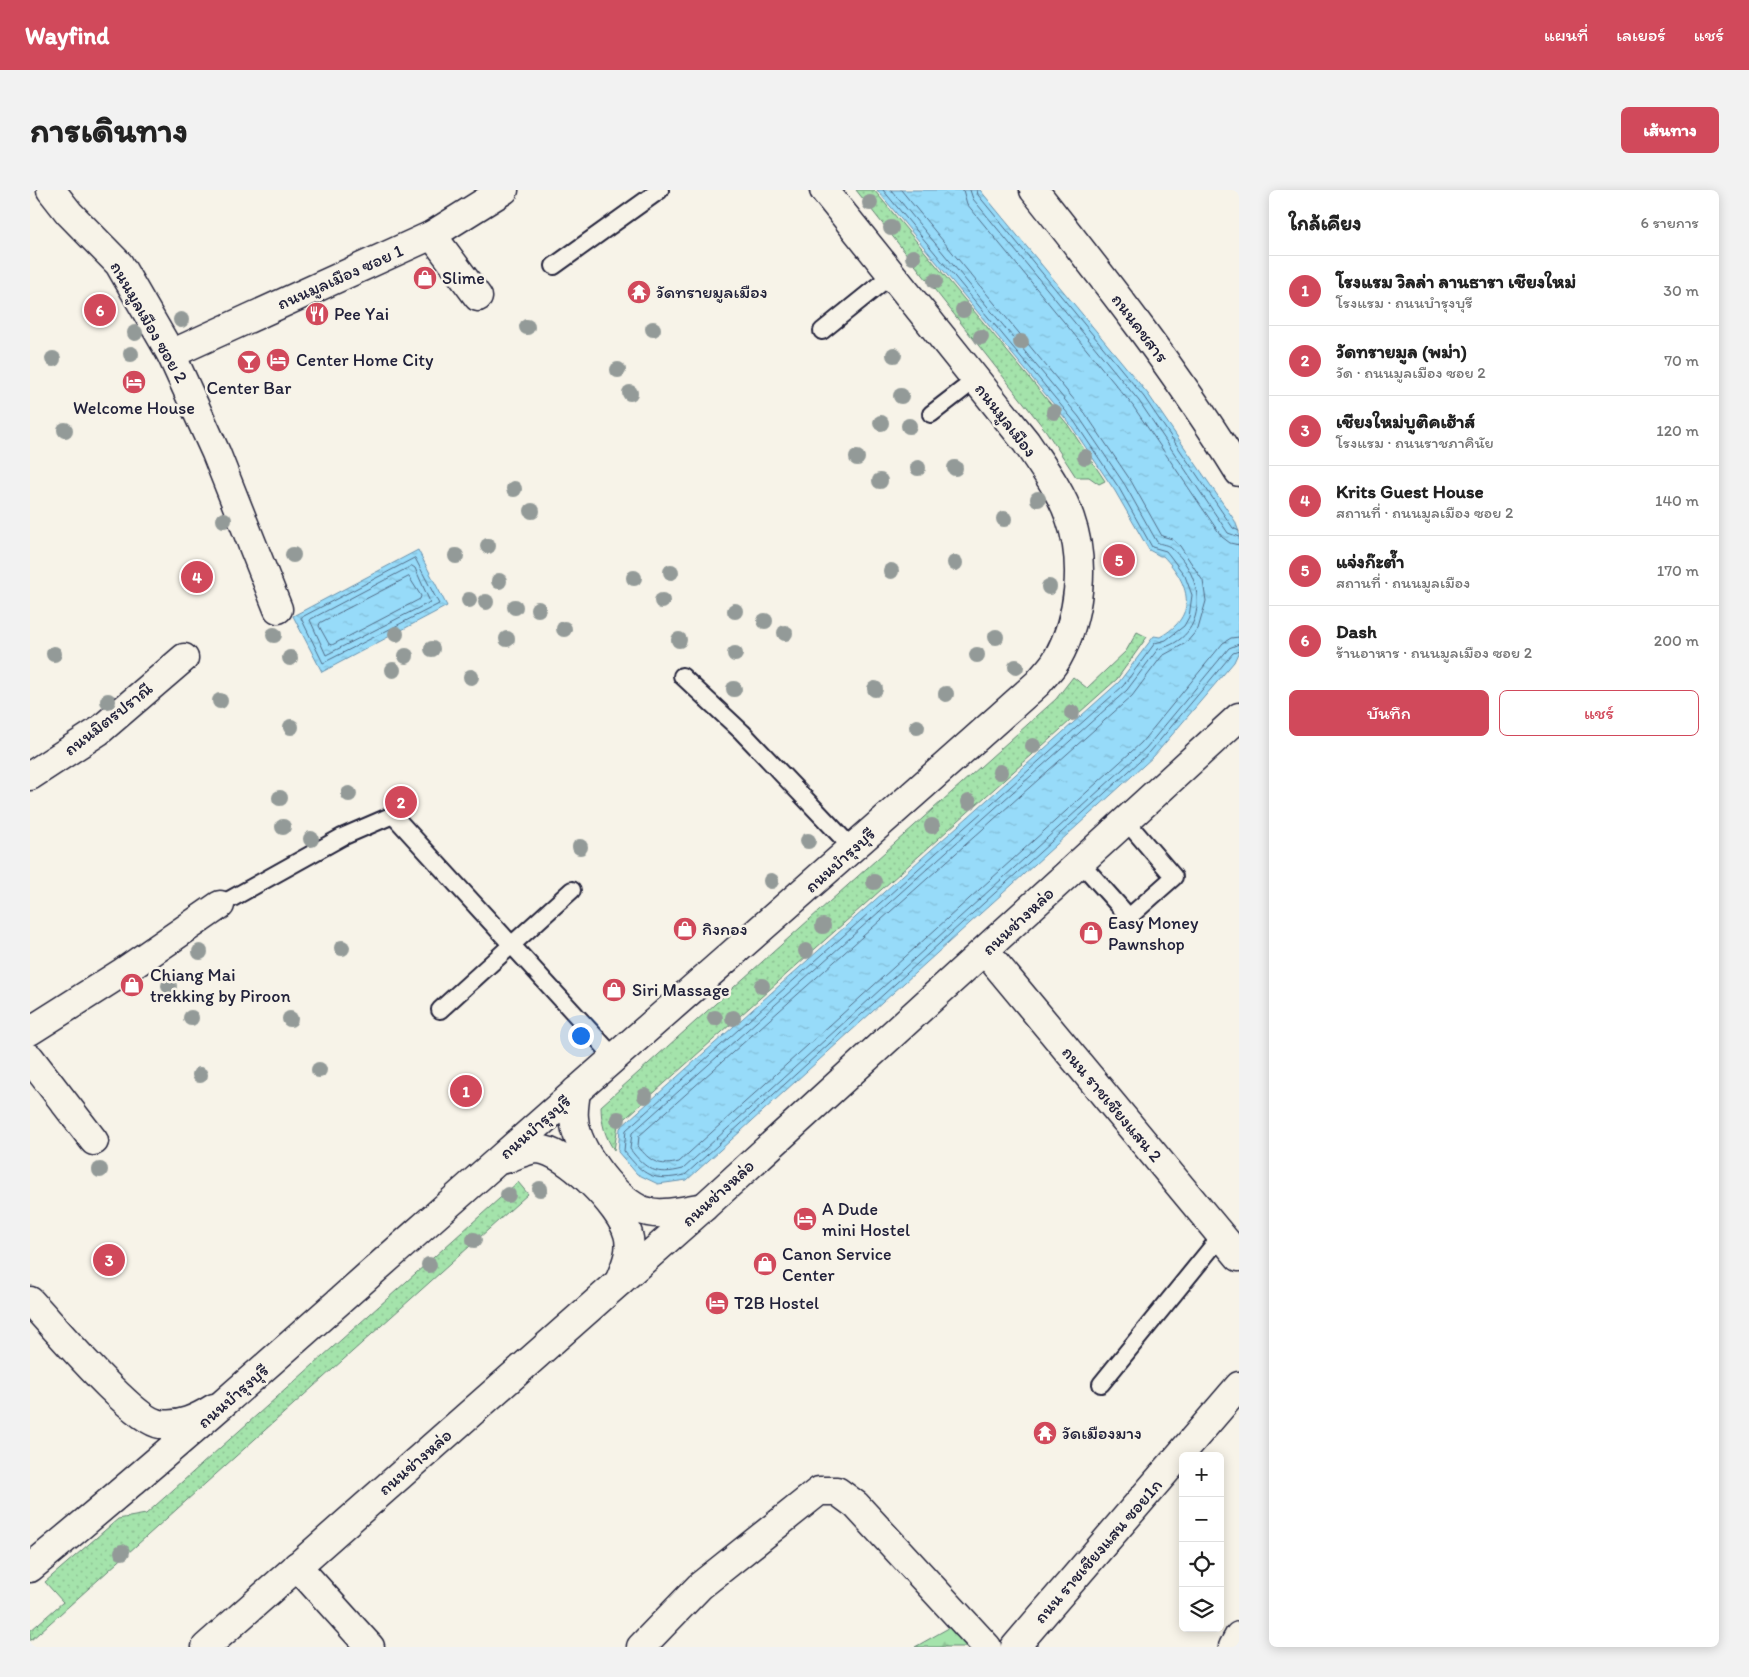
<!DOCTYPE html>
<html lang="th">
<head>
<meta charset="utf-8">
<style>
	:root { --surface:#fff; --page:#f2f2f2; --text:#222; --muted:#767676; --line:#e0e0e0; --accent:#d1495b }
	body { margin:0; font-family:Itim,"Playpen Sans Thai",sans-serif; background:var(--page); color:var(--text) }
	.controls { position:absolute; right:15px; bottom:15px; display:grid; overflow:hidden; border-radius:8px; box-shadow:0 2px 12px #0003 }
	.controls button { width:45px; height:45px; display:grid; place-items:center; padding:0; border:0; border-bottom:1px solid var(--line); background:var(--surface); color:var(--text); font:25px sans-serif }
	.you { position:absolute; left:550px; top:845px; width:18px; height:18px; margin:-12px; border:4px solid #fff; border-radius:50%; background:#1a73e8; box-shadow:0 0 0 8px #1a73e833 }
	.badge { display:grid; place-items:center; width:32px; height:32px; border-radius:50%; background:var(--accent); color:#fff; font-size:16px; font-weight:700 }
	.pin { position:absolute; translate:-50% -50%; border:2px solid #fff; box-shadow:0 1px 5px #0006 }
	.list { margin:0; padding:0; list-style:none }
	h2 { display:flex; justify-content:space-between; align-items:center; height:65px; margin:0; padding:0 20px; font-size:21px }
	h2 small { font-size:16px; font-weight:400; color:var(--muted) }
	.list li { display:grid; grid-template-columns:32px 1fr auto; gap:15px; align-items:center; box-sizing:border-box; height:70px; padding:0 20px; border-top:1px solid var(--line) }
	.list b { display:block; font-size:19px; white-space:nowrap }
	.list p { margin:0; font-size:16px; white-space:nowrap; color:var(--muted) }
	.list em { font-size:16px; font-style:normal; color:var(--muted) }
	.actions { display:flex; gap:10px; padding:15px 20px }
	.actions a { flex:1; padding:11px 0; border:1px solid var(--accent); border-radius:8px; text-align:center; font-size:18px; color:var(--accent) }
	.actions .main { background:var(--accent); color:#fff }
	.icon { flex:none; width:28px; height:28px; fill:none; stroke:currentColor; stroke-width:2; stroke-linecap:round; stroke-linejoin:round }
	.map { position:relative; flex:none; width:1209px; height:1457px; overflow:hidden; border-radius:8px }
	header { display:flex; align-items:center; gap:30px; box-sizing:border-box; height:70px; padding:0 25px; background:var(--accent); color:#fff }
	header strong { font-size:24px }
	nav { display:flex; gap:28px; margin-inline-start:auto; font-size:18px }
	.intro { display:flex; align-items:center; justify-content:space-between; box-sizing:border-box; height:120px; padding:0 30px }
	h1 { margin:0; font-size:35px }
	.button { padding:12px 22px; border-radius:8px; background:var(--accent); color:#fff; font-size:18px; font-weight:700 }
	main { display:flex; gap:30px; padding:0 30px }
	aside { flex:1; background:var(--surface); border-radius:8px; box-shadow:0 2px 12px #0003 }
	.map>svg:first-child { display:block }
	.grass { fill:url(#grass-dots); stroke:#638273 }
	.forest { fill:url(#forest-firs); stroke:#638273 }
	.water { fill:url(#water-ripples); stroke:#6891ad }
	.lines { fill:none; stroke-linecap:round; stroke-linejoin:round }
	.shore { stroke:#516c87; stroke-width:1 }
	.lane-casing { stroke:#22223b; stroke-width:20 }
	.street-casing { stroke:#22223b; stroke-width:31 }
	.secondary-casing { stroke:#22223b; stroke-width:31 }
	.lane { stroke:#f7f3e8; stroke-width:16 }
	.street { stroke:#f7f3e8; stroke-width:28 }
	.secondary { stroke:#f7f3e8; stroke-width:28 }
	.tree { fill:#939a98 }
	.labels { text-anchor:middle; stroke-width:5; stroke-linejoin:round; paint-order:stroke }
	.street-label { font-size:18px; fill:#22223b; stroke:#f7f3e8 }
	.poi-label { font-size:18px; fill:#22223b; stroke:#f7f3e8; text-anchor:start }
</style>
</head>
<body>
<header>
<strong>Wayfind</strong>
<nav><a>แผนที่</a><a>เลเยอร์</a><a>แชร์</a></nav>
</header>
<div class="intro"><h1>การเดินทาง</h1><a class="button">เส้นทาง</a></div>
<main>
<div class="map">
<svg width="1209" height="1457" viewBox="0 0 1209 1457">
	<defs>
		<pattern id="grass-dots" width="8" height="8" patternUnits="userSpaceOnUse" patternTransform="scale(1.25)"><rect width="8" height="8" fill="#a4e3ab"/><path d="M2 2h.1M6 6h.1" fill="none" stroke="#8dc294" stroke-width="1.8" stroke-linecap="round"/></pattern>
		<pattern id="forest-firs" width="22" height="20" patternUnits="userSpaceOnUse" patternTransform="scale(1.25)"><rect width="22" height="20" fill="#a4e3ab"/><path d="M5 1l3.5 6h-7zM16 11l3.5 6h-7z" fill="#8dc294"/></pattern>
		<pattern id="water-ripples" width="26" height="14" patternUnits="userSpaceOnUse" patternTransform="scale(1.25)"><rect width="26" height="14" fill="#97dbf9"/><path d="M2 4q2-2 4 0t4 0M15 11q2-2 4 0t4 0" fill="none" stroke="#82bcd6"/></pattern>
	</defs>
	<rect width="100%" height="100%" fill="#f7f3e8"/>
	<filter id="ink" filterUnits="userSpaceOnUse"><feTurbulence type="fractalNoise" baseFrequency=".02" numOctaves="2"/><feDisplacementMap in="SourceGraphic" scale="10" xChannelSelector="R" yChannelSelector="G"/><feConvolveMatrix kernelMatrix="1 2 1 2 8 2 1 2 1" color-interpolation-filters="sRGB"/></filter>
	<g filter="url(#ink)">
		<g class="grass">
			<polygon points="826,0 844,0 1038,235 1075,291 1069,294 1059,287 1046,287 1016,241"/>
			<path d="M 1107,442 L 1117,447 L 1087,489 L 588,935 L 584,960 C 575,947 571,932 571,916 L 1026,509 L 1043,487 L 1057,498 L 1096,461 Z"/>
			<polygon points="488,992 498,1004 0,1451 0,1441 33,1412 15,1392 88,1329 116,1324"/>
		</g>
		<polygon class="forest" points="924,1435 942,1457 885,1457"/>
		<g class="water">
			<path d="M 847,0 L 950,0 L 1118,204 L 1205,331 L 1209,342 L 1209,461 L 1204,472 L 1124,566 L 657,990 L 628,994 L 607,984 L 588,962 L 590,938 L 1089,492 L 1124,446 L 1130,447 C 1169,425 1160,394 1133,366 L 1130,366 L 1119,360 L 1085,301 L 1040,234 Z"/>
			<polygon points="388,360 417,416 292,482 263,426"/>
		</g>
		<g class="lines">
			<g class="shore">
				<path d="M 853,0 L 1044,231 L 1089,298 L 1122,357 L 1136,361 L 1140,366 L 1155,386 L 1162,405 L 1159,427 L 1154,436 L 1136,450 L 1125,453 L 1093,496 L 596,940 L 594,961 C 614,986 623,992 655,985 L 1120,562 L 1203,463 L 1209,461"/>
				<path d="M 861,0 L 1049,227 L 1095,295 L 1127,352 C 1132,355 1137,354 1141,358 C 1176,386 1180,448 1128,459 L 1097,500 L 602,943 L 600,959 C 616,980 626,986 653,979 L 1116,558 L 1199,458 L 1209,454"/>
				<path d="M 871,0 L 1055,223 L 1101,291 L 1132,346 L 1142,349 L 1150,356 L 1173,391 L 1176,411 L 1168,439 L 1156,453 L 1132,466 L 1102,506 L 609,946 L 608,956 C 620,972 630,977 649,972 L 1111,553 L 1193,453 L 1201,448 L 1209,447"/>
				<polyline points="933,0 937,14 1103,216 1192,347 1200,353 1209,355"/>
				<polyline points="940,0 943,9 1109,211 1198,343 1209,347"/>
				<polyline points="947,0 948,5 1114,207 1203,338 1209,341"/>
				<polygon points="385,368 409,414 293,473 271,428"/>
				<polygon points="382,376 385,378 400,412 296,465 280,430"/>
				<polygon points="379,387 391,406 390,409 302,455 299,454 289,436 290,433"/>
			</g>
			<g class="lane-casing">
				<g id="lane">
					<polyline points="524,76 630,0"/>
					<polyline points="792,141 860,86"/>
					<polyline points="901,224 945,190"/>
					<polyline points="652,486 712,542 823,659"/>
					<polyline points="1051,673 1099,727 1144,687 1096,631"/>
					<polyline points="190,715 312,647 363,625 585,868"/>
					<polyline points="410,820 542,700"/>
					<polyline points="1071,1194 1191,1046"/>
				</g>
			</g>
			<g class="street-casing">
				<g id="street">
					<polyline points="21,0 39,23 89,74 141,164 186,263 248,419"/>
					<polyline points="402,45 448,107"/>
					<polyline points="141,164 402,45 474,0"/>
					<polyline points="0,586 69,541 154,468"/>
					<polyline points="955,761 1209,1067"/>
					<polyline points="0,841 93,782 190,715"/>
					<polyline points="0,868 64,951"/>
					<path d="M 0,1111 C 22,1134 103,1231 130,1234 C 150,1237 168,1228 184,1218"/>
					<polyline points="267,1376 340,1457"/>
					<polyline points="611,1457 670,1396 789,1301 807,1301 826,1315 957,1457"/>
					<polyline points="985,1457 1209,1196"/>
					<polyline points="1203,1457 1209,1446"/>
				</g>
			</g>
			<g class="secondary-casing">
				<g id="secondary">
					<path d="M 1004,0 C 1076,91 1148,183 1209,282"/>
					<path d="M 546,901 C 545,910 543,920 544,928 C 546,959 582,1005 609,1019 C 628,1028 654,1020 674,1017"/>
					<path d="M 475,969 C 484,966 498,959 508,959 C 536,961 591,1017 598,1044 C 603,1060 595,1077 589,1092"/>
					<path d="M 0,1378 C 161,1245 316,1105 473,966 C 651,808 831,652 1008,493 C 1014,485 1022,478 1027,469 C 1050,428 1056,373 1040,328 C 1031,301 1012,276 996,252 L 794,0"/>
					<polyline points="176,1457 674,1017 1209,527"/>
				</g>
			</g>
			<use href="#lane" class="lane"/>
			<use href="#street" class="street"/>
			<use href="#secondary" class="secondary"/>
		</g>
		<g class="tree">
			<circle cx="840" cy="13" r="8"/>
			<circle cx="861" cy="38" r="8"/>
			<circle cx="883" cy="67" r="8"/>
			<circle cx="905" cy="91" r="8"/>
			<circle cx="933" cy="120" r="8"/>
			<circle cx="151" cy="130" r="8"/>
			<circle cx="497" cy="137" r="8"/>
			<circle cx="623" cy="139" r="8"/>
			<circle cx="105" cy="143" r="8"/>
			<circle cx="951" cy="147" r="8"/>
			<circle cx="991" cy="152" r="8"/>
			<circle cx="101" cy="164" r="8"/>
			<circle cx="864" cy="165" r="8"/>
			<circle cx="23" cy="169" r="8"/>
			<circle cx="588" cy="180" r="8"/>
			<circle cx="600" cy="203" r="8"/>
			<circle cx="871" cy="206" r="8"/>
			<circle cx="1024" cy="222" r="8"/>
			<circle cx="851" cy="233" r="8"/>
			<circle cx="879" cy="236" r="8"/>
			<circle cx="35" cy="240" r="8"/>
			<circle cx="1055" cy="267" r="8"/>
			<circle cx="827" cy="268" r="8"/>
			<circle cx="888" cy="278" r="8"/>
			<circle cx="925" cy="278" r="8"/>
			<circle cx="850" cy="291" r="8"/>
			<circle cx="484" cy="299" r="8"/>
			<circle cx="1008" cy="309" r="8"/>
			<circle cx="502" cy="321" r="8"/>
			<circle cx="974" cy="329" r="8"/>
			<circle cx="194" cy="330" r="8"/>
			<circle cx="458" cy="356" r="8"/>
			<circle cx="263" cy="365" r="8"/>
			<circle cx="426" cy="366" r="8"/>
			<circle cx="925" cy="373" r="8"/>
			<circle cx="861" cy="381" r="8"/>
			<circle cx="641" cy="382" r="8"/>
			<circle cx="604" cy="388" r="8"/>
			<circle cx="469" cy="391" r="8"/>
			<circle cx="1019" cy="397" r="8"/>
			<circle cx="439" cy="410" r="8"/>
			<circle cx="632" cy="411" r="8"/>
			<circle cx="456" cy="412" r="8"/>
			<circle cx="485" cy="417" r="8"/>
			<circle cx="508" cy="419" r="8"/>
			<circle cx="705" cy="421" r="8"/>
			<circle cx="735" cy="431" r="8"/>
			<circle cx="534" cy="439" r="8"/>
			<circle cx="755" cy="443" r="8"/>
			<circle cx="366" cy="444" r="8"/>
			<circle cx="244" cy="445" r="8"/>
			<circle cx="966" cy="447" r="8"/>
			<circle cx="477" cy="449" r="8"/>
			<circle cx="649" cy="450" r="8"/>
			<circle cx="402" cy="459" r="8"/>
			<circle cx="24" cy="464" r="8"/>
			<circle cx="705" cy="464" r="8"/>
			<circle cx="947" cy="465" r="8"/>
			<circle cx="376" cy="466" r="8"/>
			<circle cx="260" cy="468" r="8"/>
			<circle cx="986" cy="477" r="8"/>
			<circle cx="363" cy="480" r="8"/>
			<circle cx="441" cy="487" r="8"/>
			<circle cx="704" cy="499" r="8"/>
			<circle cx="845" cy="499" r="8"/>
			<circle cx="916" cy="504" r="8"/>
			<circle cx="78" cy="511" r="8"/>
			<circle cx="190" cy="511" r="8"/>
			<circle cx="1042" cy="523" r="8"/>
			<circle cx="261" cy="537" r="8"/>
			<circle cx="887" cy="537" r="8"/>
			<circle cx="1003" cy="556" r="8"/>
			<circle cx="970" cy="582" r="8"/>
			<circle cx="319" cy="604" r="8"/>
			<circle cx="250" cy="608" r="8"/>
			<circle cx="939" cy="612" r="8"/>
			<circle cx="902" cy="636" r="8"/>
			<circle cx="253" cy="637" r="8"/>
			<circle cx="281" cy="649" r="8"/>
			<circle cx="778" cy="651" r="8"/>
			<circle cx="550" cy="657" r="8"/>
			<circle cx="741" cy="691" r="8"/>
			<circle cx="844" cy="692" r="8"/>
			<circle cx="793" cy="736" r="8"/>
			<circle cx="312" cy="758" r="8"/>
			<circle cx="776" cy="761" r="8"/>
			<circle cx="170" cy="762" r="8"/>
			<circle cx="139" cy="796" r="8"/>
			<circle cx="732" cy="796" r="8"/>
			<circle cx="161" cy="828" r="8"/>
			<circle cx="685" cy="828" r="8"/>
			<circle cx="703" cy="828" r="8"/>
			<circle cx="260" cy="829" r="8"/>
			<circle cx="289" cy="880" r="8"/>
			<circle cx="170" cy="885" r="8"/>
			<circle cx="615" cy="906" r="8"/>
			<circle cx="588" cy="929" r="8"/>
			<circle cx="70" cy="980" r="8"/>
			<circle cx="510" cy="999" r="8"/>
			<circle cx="478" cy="1005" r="8"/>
			<circle cx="444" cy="1050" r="8"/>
			<circle cx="399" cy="1075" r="8"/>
			<circle cx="92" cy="1362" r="8"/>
		</g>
	</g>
	<defs>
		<g id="shop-disc" transform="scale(1.25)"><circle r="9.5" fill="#d1495b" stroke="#f7f3e8"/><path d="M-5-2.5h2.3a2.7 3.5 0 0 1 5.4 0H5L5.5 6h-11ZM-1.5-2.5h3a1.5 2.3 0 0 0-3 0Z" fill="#fff"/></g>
		<g id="temple-disc" transform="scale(1.25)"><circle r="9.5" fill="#d1495b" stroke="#f7f3e8"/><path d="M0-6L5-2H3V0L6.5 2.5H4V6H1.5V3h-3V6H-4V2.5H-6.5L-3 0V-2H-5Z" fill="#fff"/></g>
		<g id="restaurant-disc" transform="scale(1.25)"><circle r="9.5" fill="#d1495b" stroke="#f7f3e8"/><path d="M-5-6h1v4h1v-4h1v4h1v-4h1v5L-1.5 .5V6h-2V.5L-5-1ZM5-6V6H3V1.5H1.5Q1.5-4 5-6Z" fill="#fff"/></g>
		<g id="hotel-disc" transform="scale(1.25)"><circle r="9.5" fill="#d1495b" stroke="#f7f3e8"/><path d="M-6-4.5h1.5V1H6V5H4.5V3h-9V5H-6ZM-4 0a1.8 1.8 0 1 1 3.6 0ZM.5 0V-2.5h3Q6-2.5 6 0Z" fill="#fff"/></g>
		<g id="bar-disc" transform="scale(1.25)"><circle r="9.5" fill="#d1495b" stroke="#f7f3e8"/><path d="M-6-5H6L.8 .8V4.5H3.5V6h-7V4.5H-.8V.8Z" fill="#fff"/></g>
	</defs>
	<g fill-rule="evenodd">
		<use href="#shop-disc" x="395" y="88"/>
		<use href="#temple-disc" x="609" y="102"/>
		<use href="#restaurant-disc" x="287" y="124"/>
		<use href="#hotel-disc" x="248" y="170"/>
		<use href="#bar-disc" x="219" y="172"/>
		<use href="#hotel-disc" x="104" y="192"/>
		<use href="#shop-disc" x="655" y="739"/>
		<use href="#shop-disc" x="1061" y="743"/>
		<use href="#shop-disc" x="102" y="795"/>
		<use href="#shop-disc" x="584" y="800"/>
		<use href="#hotel-disc" x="775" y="1029"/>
		<use href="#shop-disc" x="735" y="1074"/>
		<use href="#hotel-disc" x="687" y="1113"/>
		<use href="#temple-disc" x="1015" y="1243"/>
	</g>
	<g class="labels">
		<g class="street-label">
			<text transform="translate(310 87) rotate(-24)" y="6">ถนนมูลเมือง ซอย 1</text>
			<text transform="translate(119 132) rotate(60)" y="6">ถนนมูลเมือง ซอย 2</text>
			<text transform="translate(1110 138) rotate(53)" y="6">ถนนคชสาร</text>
			<text transform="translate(976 230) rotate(52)" y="6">ถนนมูลเมือง</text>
			<text transform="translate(78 529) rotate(-38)" y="6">ถนนมิตรปราณี</text>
			<text transform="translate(810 670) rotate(-42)" y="6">ถนนบำรุงบุรี</text>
			<text transform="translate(988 731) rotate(-43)" y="6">ถนนช่างหล่อ</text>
			<text transform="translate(1082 914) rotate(50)" y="6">ถนน ราชเชียงแสน 2</text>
			<text transform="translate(505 937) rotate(-41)" y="6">ถนนบำรุงบุรี</text>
			<text transform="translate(688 1003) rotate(-42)" y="6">ถนนช่างหล่อ</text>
			<text transform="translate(203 1206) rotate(-41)" y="6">ถนนบำรุงบุรี</text>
			<text transform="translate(385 1272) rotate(-41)" y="6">ถนนช่างหล่อ</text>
			<text transform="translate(1068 1361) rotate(-49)" y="6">ถนน ราชเชียงแสน ซอย1ก</text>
		</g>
		<g class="poi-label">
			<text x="412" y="94">Slime</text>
			<text x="626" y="108">วัดทรายมูลเมือง</text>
			<text x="304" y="130">Pee Yai</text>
			<text x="266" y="176">Center Home City</text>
			<text x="219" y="204" text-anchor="middle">Center Bar</text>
			<text x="104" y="224" text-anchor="middle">Welcome House</text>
			<text x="1078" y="739">Easy Money<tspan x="1078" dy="21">Pawnshop</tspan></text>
			<text x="672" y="745">กิงกอง</text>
			<text x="120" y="791">Chiang Mai<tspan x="120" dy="21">trekking by Piroon</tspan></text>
			<text x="602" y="806">Siri Massage</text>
			<text x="792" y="1025">A Dude<tspan x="792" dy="21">mini Hostel</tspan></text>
			<text x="752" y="1070">Canon Service<tspan x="752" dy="21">Center</tspan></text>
			<text x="704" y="1119">T2B Hostel</text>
			<text x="1032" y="1249">วัดเมืองมาง</text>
		</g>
	</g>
</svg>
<div class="controls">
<button>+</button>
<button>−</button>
<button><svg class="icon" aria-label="locate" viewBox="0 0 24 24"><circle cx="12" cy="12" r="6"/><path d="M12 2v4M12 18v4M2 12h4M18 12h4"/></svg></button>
<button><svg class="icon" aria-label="layers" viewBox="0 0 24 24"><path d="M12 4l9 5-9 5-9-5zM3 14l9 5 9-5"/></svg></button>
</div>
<div class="you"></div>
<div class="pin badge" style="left:436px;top:901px">1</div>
<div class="pin badge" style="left:371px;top:612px">2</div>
<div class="pin badge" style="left:79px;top:1070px">3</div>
<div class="pin badge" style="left:167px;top:387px">4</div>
<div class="pin badge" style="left:1089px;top:370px">5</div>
<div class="pin badge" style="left:70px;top:120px">6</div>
</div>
<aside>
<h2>ใกล้เคียง<small>6 รายการ</small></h2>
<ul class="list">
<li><span class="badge">1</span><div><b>โรงแรม วิลล่า ลานธารา เชียงใหม่</b><p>โรงแรม · ถนนบำรุงบุรี</p></div><em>30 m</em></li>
<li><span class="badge">2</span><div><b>วัดทรายมูล (พม่า)</b><p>วัด · ถนนมูลเมือง ซอย 2</p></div><em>70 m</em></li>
<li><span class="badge">3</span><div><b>เชียงใหม่บูติคเฮ้าส์</b><p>โรงแรม · ถนนราชภาคินัย</p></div><em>120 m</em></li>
<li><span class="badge">4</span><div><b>Krits Guest House</b><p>สถานที่ · ถนนมูลเมือง ซอย 2</p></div><em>140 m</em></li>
<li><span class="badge">5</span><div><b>แจ่งก๊ะต๊ำ</b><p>สถานที่ · ถนนมูลเมือง</p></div><em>170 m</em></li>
<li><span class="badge">6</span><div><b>Dash</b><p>ร้านอาหาร · ถนนมูลเมือง ซอย 2</p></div><em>200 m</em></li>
</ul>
<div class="actions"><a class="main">บันทึก</a><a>แชร์</a></div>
</aside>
</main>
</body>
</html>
